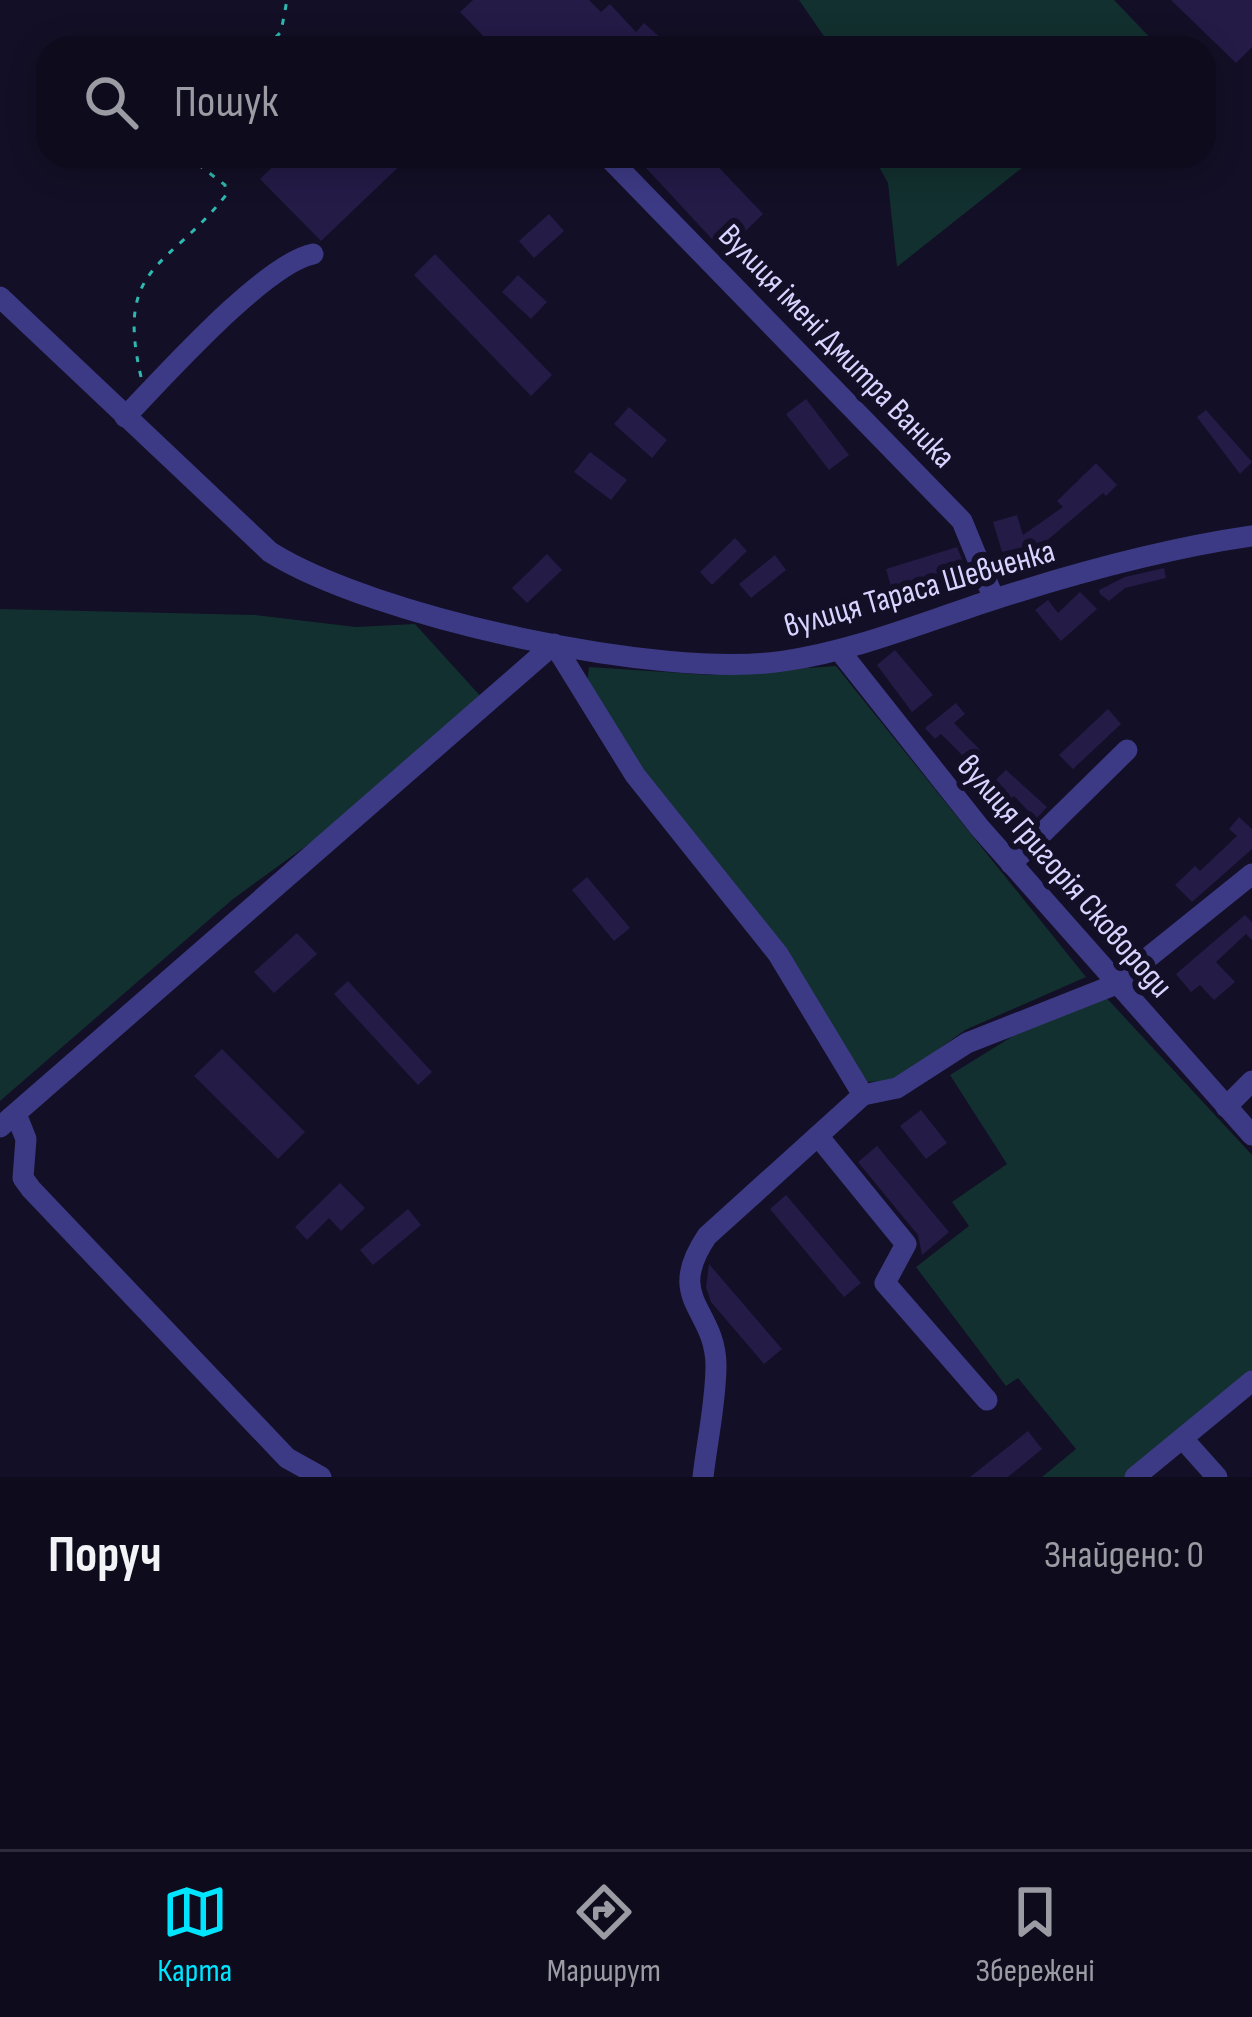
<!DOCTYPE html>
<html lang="uk">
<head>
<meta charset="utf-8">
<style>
	:root { --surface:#0e0b1c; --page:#1c1929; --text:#f1f3f6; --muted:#9b9ba3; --line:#2e2b3b; --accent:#00e5ff }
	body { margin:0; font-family:"Sofia Sans Condensed",sans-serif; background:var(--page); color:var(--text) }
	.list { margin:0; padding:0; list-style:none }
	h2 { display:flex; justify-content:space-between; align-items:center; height:156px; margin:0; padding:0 48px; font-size:51px }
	h2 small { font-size:39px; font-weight:400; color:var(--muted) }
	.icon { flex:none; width:66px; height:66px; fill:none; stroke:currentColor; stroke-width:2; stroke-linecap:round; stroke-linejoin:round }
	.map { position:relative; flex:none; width:1252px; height:1477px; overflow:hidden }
	.search { position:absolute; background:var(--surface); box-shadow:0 6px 30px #0003; left:36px; right:36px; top:36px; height:132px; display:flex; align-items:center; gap:30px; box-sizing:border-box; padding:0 42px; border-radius:36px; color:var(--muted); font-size:45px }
	.sheet { height:372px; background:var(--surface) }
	nav { display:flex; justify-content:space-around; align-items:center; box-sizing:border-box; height:168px; border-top:3px solid var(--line); background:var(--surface); font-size:33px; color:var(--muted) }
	nav a { display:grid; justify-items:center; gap:6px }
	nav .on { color:var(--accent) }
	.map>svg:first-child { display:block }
	.green { fill:#12302f }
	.building { fill:#241b47 }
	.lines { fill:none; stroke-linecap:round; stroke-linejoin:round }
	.path { stroke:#2fb8b0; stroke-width:3; stroke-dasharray:6 9; stroke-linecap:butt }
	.minor { stroke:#3d3a85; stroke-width:21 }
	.labels { text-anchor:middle; stroke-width:12; stroke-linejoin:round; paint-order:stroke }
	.street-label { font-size:33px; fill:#d9d4ff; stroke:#130f26 }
</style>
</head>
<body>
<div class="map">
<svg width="1252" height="1477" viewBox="0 0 1252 1477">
	<rect width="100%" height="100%" fill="#130f26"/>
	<g class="green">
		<polygon points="799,0 1114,0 1160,48 832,48"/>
		<polygon points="873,156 1037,156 897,267 888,183"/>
		<polygon points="0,609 255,615 356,627 415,624 493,710 233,899 0,1101"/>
		<polygon points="836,666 1086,977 965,1030 895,1081 863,1082 723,892 587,685 589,667 711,675"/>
		<polygon points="1102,993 1252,1155 1252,1381 1136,1477 1042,1477 1076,1449 1018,1378 1006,1386 916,1267 969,1226 952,1202 1007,1164 950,1075 1013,1036"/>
	</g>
	<g class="building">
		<polygon points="473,0 589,0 601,12 610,4 636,32 644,23 663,40 654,48 495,48 460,12"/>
		<polygon points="1171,0 1252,0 1252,47 1236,63"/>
		<polygon points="284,156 410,156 321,241 260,179"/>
		<polygon points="635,156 708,156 763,214 724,252"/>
		<polygon points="549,214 564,231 534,258 519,241"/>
		<polygon points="435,254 552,375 531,396 414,275"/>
		<polygon points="518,275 547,302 531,319 502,292"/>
		<polygon points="806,399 849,455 829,470 786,414"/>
		<polygon points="629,407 667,440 652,458 614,424"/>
		<polygon points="1206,410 1252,462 1240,474 1197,417"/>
		<polygon points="590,452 627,480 611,500 574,472"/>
		<polygon points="1096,463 1117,485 1106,496 1103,493 1044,543 1002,552 993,522 1017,515 1023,535 1063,507 1057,501"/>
		<polygon points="735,538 747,551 712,585 700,572"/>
		<polygon points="957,547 967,572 893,594 886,569"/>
		<polygon points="547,554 562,570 527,603 512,588"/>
		<polygon points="775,555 786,570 751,598 739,584"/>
		<polygon points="1164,568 1166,578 1125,588 1109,601 1100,594 1099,590 1125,577"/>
		<polygon points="1080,592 1097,609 1061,641 1035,610 1048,600 1058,613"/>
		<polygon points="895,650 933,695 912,712 877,665"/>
		<polygon points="956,703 965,714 954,723 980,750 968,761 941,734 935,739 925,728"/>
		<polygon points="1108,709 1121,724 1073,769 1059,755"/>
		<polygon points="1006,770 1047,807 1036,819 1014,796 1004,806 987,788"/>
		<polygon points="1239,817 1252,829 1252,849 1192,902 1175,885 1195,866 1200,871 1237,836 1229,829"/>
		<polygon points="587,877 630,928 614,941 572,890"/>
		<polygon points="1245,915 1252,922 1252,940 1246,934 1216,962 1235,982 1214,1000 1200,985 1191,992 1176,974"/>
		<polygon points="297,933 317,954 274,993 254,972"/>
		<polygon points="348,981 432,1072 418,1085 334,994"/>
		<polygon points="222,1049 305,1132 278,1159 194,1076"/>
		<polygon points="921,1110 947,1143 926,1159 900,1126"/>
		<polygon points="877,1146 949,1232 922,1255 918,1235 858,1162"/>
		<polygon points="340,1183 365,1208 341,1231 329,1218 307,1240 295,1227"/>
		<polygon points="786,1195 861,1283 844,1297 770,1209"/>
		<polygon points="408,1209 421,1225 373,1265 360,1250"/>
		<polygon points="709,1264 782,1349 764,1364 711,1302 706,1287"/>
		<polygon points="1028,1431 1042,1449 1008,1477 970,1477"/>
	</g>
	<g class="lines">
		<g class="path">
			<polyline points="265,48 281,32 287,0"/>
			<path d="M 141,377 C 115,264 167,270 226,195 L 225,185 L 187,156"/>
		</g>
		<g class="minor">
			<polyline points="607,156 962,521 994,599"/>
			<path d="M 0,297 L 270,552 C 373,617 663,680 784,661 C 853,651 919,624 986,602 C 1072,574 1162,549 1252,536"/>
			<path d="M 125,417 C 163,378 264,264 313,254"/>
			<polyline points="839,650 980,828 1252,1135"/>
			<polyline points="1011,864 1127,750"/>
			<polyline points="1226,1107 1252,1081"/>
			<polyline points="16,1114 26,1139 23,1178 31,1189 287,1458 321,1477"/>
			<polyline points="0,1127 554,644 635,775 778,954 863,1095 897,1088 967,1043 1114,985 1252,874"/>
			<polyline points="818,1136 906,1244 885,1283 987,1400"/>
			<polyline points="1183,1439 1217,1477"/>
			<path d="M 703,1477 C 707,1441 716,1402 716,1365 C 715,1307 664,1300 707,1236 L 863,1095"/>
			<polyline points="1135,1477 1252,1381"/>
		</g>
	</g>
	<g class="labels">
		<g class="street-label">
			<text transform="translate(838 345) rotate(46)" y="12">Вулиця імені Дмитра Ваника</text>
			<text transform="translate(919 587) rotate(-16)" y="12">вулиця Тараса Шевченка</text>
			<text transform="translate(1066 875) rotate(49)" y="12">вулиця Григорія Сковороди</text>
		</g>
	</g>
</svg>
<div class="search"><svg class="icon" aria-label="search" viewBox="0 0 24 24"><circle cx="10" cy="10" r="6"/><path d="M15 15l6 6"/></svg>Пошук</div>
</div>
<section class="sheet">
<h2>Поруч<small>Знайдено: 0</small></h2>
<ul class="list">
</ul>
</section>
<nav>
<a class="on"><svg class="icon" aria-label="map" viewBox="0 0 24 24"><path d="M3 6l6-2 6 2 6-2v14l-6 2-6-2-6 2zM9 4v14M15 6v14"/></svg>Карта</a>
<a><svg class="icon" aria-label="directions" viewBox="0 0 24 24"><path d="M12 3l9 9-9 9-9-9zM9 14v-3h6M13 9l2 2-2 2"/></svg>Маршрут</a>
<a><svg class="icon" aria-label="saved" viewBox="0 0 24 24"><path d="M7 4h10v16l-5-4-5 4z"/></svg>Збережені</a>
</nav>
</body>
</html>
